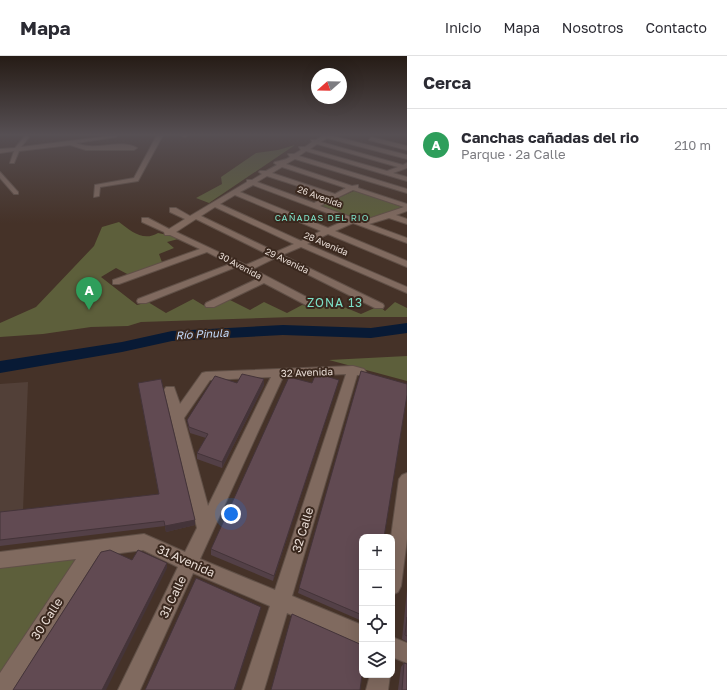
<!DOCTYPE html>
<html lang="es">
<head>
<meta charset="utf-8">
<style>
	:root { --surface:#fff; --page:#f7f7f7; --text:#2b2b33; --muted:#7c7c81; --line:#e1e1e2; --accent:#db2777 }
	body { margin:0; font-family:"Golos Text",sans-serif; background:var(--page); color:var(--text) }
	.controls { position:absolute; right:12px; bottom:12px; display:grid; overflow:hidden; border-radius:8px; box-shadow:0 4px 16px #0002 }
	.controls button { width:36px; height:36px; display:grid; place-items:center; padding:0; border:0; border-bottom:1px solid var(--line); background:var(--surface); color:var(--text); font:20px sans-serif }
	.compass { position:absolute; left:311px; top:12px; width:36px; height:36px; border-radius:50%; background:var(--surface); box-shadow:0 4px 16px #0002; rotate:250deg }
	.you { position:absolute; left:231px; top:458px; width:14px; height:14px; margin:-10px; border:3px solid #fff; border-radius:50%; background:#1a73e8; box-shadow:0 0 0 6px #1a73e833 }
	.badge { display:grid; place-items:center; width:26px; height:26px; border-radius:50%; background:var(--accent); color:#fff; font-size:13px; font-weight:700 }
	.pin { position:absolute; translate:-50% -33px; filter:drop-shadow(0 1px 2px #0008) }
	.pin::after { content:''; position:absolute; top:21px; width:14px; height:12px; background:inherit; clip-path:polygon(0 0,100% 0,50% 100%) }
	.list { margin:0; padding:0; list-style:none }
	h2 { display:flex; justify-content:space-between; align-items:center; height:52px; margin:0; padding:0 16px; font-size:17px }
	h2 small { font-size:13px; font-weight:400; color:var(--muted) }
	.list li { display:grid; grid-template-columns:26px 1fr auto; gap:12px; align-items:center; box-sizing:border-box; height:72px; padding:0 16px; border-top:1px solid var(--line) }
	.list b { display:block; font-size:15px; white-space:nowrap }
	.list p { margin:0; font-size:13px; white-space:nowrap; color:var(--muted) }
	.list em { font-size:13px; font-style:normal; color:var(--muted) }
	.icon { flex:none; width:22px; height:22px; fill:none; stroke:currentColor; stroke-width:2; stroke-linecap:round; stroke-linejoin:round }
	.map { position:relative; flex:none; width:407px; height:634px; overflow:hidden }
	header { display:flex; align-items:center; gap:24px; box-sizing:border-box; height:56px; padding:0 20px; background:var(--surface); border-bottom:1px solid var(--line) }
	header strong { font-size:19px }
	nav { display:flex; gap:22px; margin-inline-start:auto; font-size:14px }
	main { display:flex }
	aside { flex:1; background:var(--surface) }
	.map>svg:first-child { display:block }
	.industrial { fill:#524038 }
	.green { fill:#5d5f3b }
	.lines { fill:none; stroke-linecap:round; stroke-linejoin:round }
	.river { fill:#081a35; fill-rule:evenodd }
	.minor-casing { stroke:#605047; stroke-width:2 }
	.minor { fill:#806a5f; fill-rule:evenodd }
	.wall { fill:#534047 }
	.shaded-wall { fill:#443439 }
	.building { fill:#614a52; stroke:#443439 }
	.labels { text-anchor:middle; stroke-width:4; stroke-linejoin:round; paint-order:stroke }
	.far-street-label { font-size:9px; fill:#e9ddd6; stroke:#3a281e }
	.far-neighbourhood-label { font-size:9px; letter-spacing:1px; fill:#7de0c7; stroke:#3a281e }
	.street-label { font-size:10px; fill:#e9ddd6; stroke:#3a281e }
	.water-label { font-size:11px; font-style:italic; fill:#c3dafb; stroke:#3a281e }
	.quarter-label { font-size:12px; letter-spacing:1px; fill:#7de0c7; stroke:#3a281e }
	.near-street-label { font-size:12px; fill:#e9ddd6; stroke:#3a281e }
</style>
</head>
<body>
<header>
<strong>Mapa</strong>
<nav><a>Inicio</a><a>Mapa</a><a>Nosotros</a><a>Contacto</a></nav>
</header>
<main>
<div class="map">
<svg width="407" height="634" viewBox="0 0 407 634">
	<rect width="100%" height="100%" fill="#453228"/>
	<polygon class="industrial" points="28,326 23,455 0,457 0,328"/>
	<g class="green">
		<polygon points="295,89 209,147 196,142 222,128 221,121 256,97 278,94"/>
		<polygon points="356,134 407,152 362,168 320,150"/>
		<path d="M 119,166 C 131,175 143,186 158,177 L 182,182 L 167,186 L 174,192 L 159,198 L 163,209 L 129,219 L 116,212 L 101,221 L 137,249 L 148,246 L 166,257 L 193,243 L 208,252 L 226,242 L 250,254 L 264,246 L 287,257 L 302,249 L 313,251 L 327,244 L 361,258 L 379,250 L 385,255 L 395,246 L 407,252 L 407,261 L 292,261 L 141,266 L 128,270 L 91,271 L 43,278 L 0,281 L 0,267 L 36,251 L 94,190 L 102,171 Z"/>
		<polygon points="407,300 407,325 329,304"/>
		<polygon points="93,492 1,634 0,634 0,504"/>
	</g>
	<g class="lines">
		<polygon class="river" points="407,267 407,277 371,282 283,279 172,285 122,296 0,317 0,305 122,286 172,275 283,269 371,272"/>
		<g class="minor-casing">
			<g id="minor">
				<path d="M 26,79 L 29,81 L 21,91 L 118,79 L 116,81 L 76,87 C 95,96 121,82 137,92 L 134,94 L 86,94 L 70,89 L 19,95 L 14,107 L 10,107 L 14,95 L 0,97 L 0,93 L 15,92 Z"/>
				<polygon points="157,79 163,79 138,125 100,131 99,140 94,141 95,129 134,122"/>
				<polygon points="181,79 188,79 185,81"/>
				<path d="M 321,79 L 329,79 L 407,99 L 407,103 L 327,82 L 321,86 L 403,109 L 407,107 L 407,112 L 393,117 L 407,121 L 407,125 L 306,95 L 299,100 L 407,133 L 407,137 L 295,103 L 286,108 L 352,130 L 358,129 L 358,132 L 407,148 L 407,155 L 396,159 L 407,163 L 407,168 L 389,162 L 369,168 L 407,182 L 407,187 L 353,167 L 335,175 L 407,205 L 407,211 L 328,178 L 307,188 L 407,231 L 407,237 L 301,191 L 282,199 L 383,248 L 384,250 L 383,252 L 375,252 L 275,202 L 253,213 L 314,245 L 315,247 L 314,249 L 306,249 L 264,227 L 214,251 L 206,251 L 205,249 L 206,247 L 257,223 L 236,211 L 146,247 L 138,247 L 137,245 L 138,243 L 230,208 L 207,196 L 119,228 L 113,228 L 113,224 L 200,193 L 170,179 L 165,179 L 164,176 L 142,166 L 142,162 L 148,162 L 169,173 L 185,163 L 170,156 L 170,152 L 176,152 L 190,160 L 247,126 L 247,124 L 252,124 L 262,118 L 259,116 L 260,115 L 266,115 L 277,109 L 274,107 L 275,106 C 282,104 283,105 290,101 L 288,98 L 294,98 L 301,94 L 299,91 L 305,91 L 312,86 L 311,84 L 316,84 L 322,80 ZM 317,88 L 398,111 L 387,115 L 310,93 ZM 282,111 L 346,132 L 335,138 L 272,117 ZM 267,120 L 329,140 L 314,147 L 257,126 ZM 253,129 L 346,164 L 328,172 L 240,136 ZM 353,134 L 404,151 L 362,165 L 320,150 ZM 235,139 L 321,175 L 301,185 L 220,148 ZM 215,151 L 294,188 L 276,196 L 201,160 ZM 196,163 L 269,199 L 246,209 L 176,176 Z"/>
				<polygon points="371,81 407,90 407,94 369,84"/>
				<polygon points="0,116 18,136 18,138 14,138 0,122"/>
				<path d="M 353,310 L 364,313 L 366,316 L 364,319 L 357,319 L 292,540 L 362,569 L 362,589 L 287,557 L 264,634 L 242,634 L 270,550 L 193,517 L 140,634 L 118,634 L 178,511 L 143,494 L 98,500 L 13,634 L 0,634 L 0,617 L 76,503 L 0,512 L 0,496 L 144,478 L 185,496 L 197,472 L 164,334 L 166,331 L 174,331 L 180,348 L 202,317 L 206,316 ZM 346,318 L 275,534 L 200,503 L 283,321 ZM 271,321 L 208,450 L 184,362 L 210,324 Z"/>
				<polygon points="407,417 407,483 401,530 398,536 392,539 392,481 391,481 399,423 402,419"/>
				<polygon points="392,581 407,587 407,607 392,601"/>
				<polygon points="370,619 390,619 388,634 366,634"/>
			</g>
		</g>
		<use href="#minor" class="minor"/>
	</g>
	<g class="wall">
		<polygon points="361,315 362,481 362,565 298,537"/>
		<polygon points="138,327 195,464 195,469 166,476 165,470 0,490 0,456 159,439"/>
		<polygon points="237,327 264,329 222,412 197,403 197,397 206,382 190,377 188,370 187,364"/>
		<polygon points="312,327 337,329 273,525 211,499 211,493"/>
		<polygon points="407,534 407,586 402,583"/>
		<polygon points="404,607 407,634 398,634 401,611"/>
	</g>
	<g class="shaded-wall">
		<polygon points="264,323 264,329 222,412 222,406"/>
		<polygon points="339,324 337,329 273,525 274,520"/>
		<polygon points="195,464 195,469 166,476 165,470"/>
		<polygon points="167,507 167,512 106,634 102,634"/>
		<polygon points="261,551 260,556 235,634 234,634"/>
	</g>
	<g class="building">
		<polygon points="361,315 407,328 407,339 384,481 362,481 362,559 299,532"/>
		<polygon points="316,317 339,324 274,520 211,493 289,321 312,327"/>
		<polygon points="242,318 264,323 222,406 197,397 208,378 189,371 187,364 215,320 237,327"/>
		<polygon points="161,323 195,464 165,470 164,465 0,484 0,456 159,438 138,327"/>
		<polygon points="110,494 132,504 138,494 167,507 102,634 13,634 101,496"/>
		<polygon points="196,522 261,551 234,634 145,634"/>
		<polygon points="292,558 362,589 362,619 360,634 271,634"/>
		<polygon points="407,561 407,580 405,579"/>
		<polygon points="404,607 407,608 407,634 402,634"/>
	</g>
	<linearGradient id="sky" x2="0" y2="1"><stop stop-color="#261c16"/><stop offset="0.47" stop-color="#564f53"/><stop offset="1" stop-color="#564f53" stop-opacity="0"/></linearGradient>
	<rect width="407" height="167" fill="url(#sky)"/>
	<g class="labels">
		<g class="far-street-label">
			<text transform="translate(320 141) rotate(20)" y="3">26 Avenida</text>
			<text transform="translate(326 188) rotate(23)" y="3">28 Avenida</text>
			<text transform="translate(287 205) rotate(26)" y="3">29 Avenida</text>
			<text transform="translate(240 210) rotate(28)" y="3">30 Avenida</text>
		</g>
		<g class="far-neighbourhood-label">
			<text x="322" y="165">CAÑADAS DEL RIO</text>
		</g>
		<g class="street-label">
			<text transform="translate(307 316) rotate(-2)" y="4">32 Avenida</text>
		</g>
		<g class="water-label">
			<text transform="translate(202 278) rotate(-3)" y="4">Río Pinula</text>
		</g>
		<g class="quarter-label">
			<text x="335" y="251">ZONA 13</text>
		</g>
		<g class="near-street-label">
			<text transform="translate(303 474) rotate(-73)" y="4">32 Calle</text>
			<text transform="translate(186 505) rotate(24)" y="4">31 Avenida</text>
			<text transform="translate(173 541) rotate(-64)" y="4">31 Calle</text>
			<text transform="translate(47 563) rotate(-57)" y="4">30 Calle</text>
		</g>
	</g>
</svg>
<div class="controls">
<button>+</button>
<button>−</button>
<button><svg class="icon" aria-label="locate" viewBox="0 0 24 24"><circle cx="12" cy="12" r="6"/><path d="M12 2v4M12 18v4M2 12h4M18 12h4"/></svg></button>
<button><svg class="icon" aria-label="layers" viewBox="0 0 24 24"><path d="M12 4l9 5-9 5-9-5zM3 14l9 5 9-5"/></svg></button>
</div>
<svg class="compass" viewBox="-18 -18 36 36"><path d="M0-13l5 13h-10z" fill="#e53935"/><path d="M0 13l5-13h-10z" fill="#7c7c81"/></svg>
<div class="you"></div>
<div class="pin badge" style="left:89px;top:254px;background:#2e9e5b">A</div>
</div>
<aside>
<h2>Cerca<small></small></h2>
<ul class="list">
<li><span class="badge" style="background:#2e9e5b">A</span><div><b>Canchas cañadas del rio</b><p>Parque · 2a Calle</p></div><em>210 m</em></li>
</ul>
</aside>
</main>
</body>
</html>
